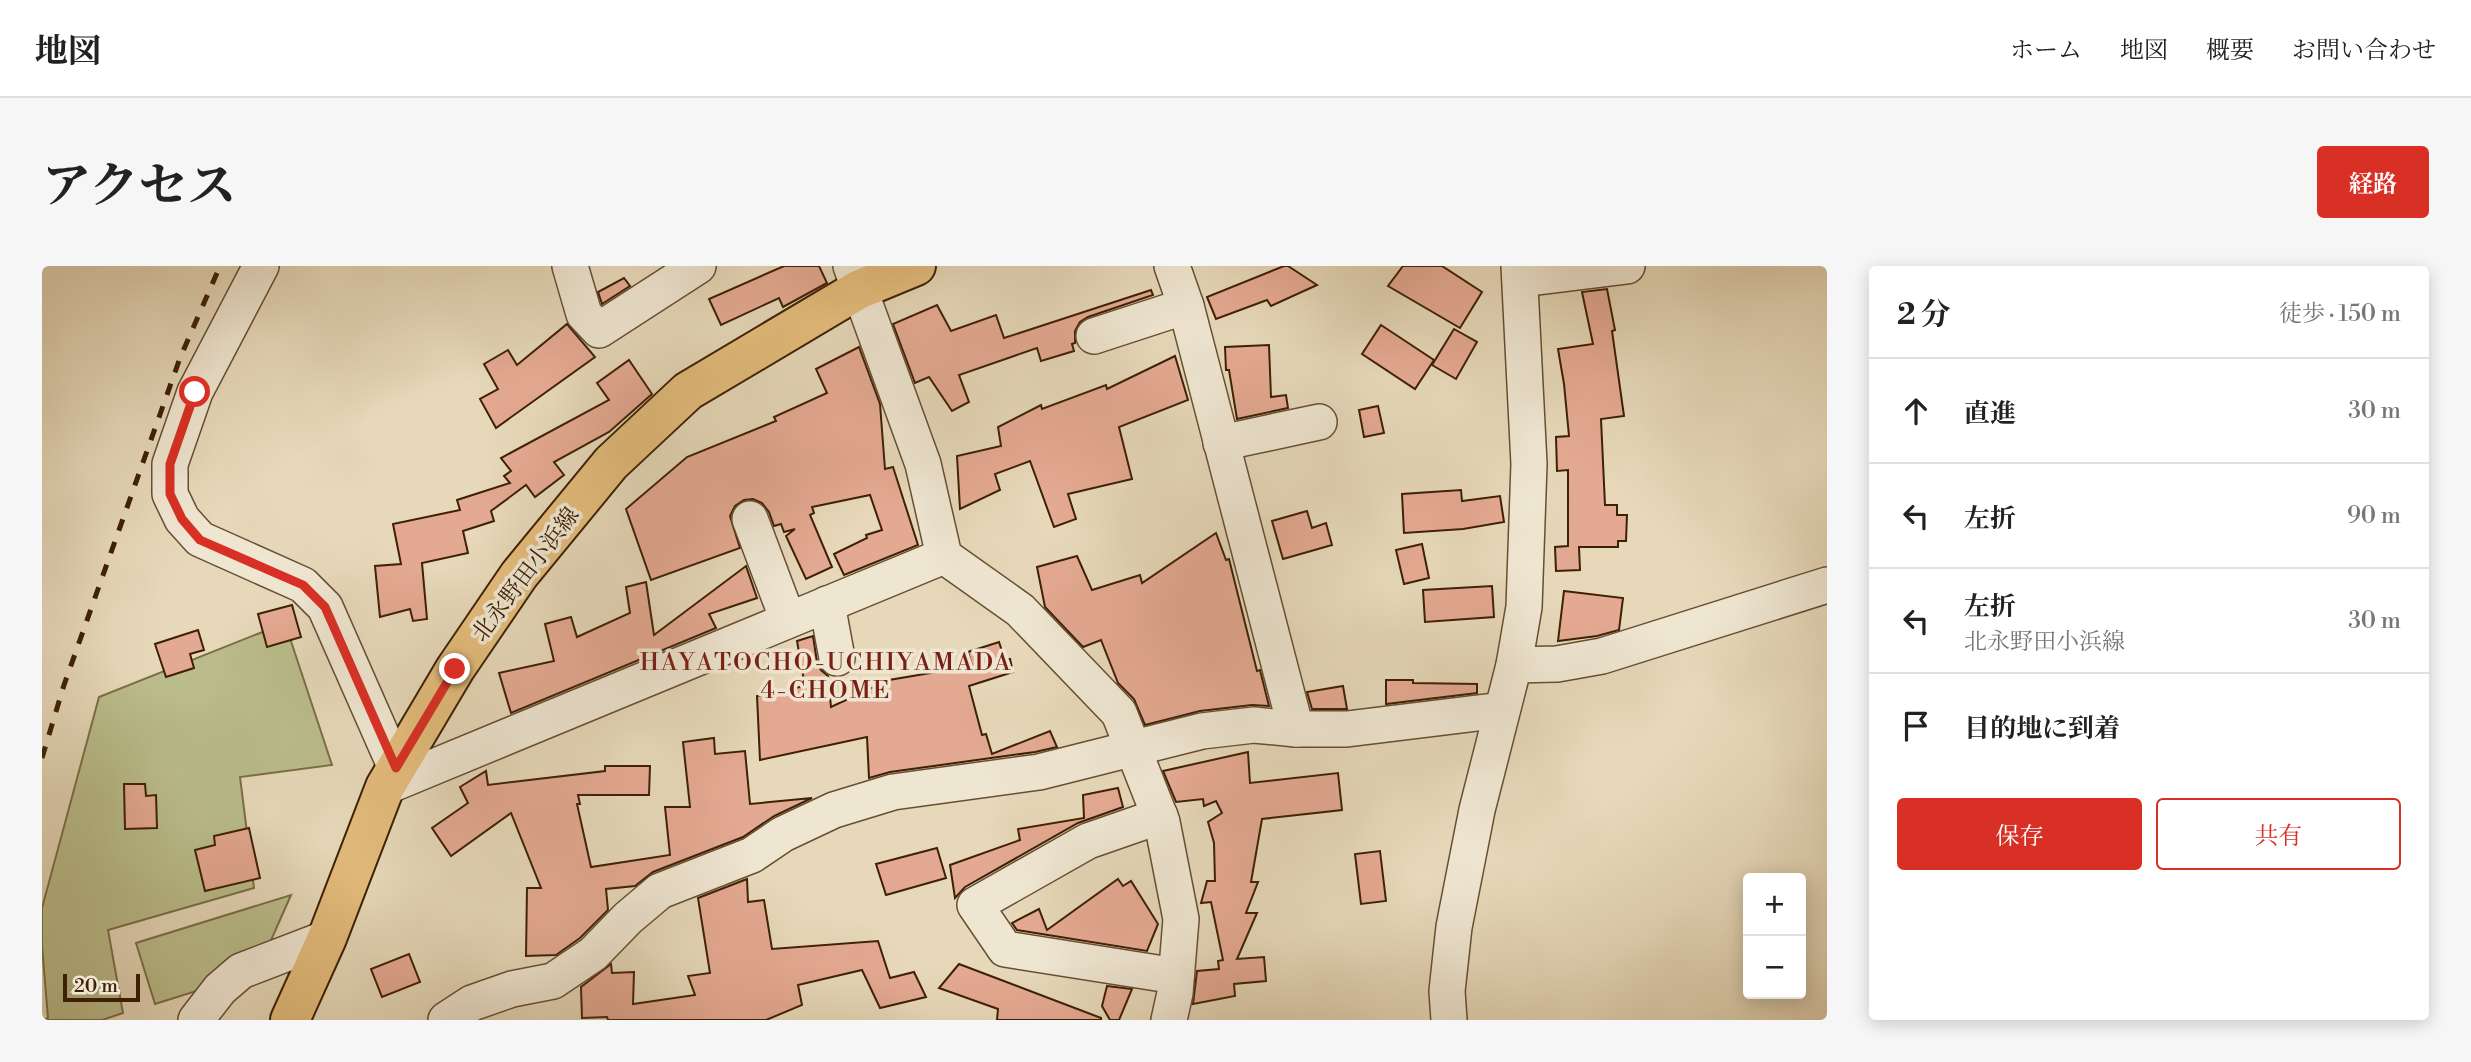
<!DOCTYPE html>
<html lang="ja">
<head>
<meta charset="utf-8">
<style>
	:root { --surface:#fff; --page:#f6f6f6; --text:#222; --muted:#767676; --line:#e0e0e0; --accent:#d93025 }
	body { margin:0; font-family:"Libre Bodoni","Noto Serif JP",serif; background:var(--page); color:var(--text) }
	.controls { position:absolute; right:21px; bottom:21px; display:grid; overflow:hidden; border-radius:7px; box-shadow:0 4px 18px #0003 }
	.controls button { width:63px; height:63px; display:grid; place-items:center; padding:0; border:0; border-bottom:2px solid var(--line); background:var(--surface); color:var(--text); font:35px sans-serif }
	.scale { position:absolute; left:21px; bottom:18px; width:77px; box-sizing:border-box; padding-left:7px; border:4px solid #3e2005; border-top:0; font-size:19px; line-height:24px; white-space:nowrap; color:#3e2005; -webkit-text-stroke:5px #efe6d2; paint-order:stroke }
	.stop { position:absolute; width:21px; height:21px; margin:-16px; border:5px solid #d93025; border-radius:50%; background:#fff }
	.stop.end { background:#d93025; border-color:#fff; box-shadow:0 2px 7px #0008 }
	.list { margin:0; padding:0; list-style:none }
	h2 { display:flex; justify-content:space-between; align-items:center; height:91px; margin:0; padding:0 28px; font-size:30px }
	h2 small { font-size:23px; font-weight:400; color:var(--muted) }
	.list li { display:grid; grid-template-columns:46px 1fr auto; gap:21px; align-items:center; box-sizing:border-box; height:105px; padding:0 28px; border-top:2px solid var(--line) }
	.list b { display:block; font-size:26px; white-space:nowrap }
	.list p { margin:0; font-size:23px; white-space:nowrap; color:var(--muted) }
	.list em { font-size:23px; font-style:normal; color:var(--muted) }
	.actions { display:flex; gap:14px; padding:21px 28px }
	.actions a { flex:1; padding:16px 0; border:2px solid var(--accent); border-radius:7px; text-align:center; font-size:24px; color:var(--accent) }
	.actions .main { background:var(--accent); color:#fff }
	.icon { flex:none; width:38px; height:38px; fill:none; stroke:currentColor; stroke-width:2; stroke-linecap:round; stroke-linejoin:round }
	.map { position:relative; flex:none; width:1785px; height:754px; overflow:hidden; border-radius:7px }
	header { display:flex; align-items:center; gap:42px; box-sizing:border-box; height:98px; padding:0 35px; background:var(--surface); border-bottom:2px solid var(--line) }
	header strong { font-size:33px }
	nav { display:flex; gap:38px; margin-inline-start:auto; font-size:24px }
	.intro { display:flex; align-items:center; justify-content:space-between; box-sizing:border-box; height:168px; padding:0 42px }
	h1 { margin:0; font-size:49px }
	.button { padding:18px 32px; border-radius:7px; background:var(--accent); color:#fff; font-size:24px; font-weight:700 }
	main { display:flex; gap:42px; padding:0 42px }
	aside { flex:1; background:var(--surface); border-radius:7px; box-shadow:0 4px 18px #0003 }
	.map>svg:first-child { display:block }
	.green { fill:#babd8b; stroke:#7c6e48; stroke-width:2 }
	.building { fill:#e4a992; stroke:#3e2005; stroke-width:2 }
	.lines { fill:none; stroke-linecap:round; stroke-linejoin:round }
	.minor-casing { stroke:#684e32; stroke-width:38 }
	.major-casing { stroke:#3e2005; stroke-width:42 }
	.minor { stroke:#efe6d2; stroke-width:35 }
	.major { stroke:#e3bc7c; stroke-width:38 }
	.rail { stroke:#3e2005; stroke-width:5; stroke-dasharray:12 12; stroke-linecap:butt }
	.route { stroke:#d93025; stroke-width:9 }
	.labels { text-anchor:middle; stroke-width:7; stroke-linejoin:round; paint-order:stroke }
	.street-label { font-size:23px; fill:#3e2005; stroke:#efe6d2 }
	.neighbourhood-label { font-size:24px; letter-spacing:2px; fill:#7a1f14; stroke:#efe6d2 }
</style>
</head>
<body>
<header>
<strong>地図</strong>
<nav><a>ホーム</a><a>地図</a><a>概要</a><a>お問い合わせ</a></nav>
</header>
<div class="intro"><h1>アクセス</h1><a class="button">経路</a></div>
<main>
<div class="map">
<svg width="1785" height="754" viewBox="0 0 1785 754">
	<rect width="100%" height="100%" fill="#e6d8b9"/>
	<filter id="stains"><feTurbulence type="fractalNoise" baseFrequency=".00286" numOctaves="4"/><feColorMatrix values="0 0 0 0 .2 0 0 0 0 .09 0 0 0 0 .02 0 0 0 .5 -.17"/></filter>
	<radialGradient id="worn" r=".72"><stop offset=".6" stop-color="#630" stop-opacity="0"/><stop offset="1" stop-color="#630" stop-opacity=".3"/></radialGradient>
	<g class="green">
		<polygon points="243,357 290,499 198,511 212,622 66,664 81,747 60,754 2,754 6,752 0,680 0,642 57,431"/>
		<polygon points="249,629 215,706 113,738 94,677"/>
	</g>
	<g class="building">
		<polygon points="742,0 777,0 785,17 741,41 737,32 679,59 667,33"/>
		<polygon points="1242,0 1246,0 1275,19 1229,40 1225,34 1174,53 1165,31"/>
		<polygon points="1361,0 1400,0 1440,26 1418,62 1346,20"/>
		<polygon points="582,12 588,20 560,38 556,26"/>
		<polygon points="1565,23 1573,64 1570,65 1582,150 1559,153 1563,239 1575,239 1575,249 1585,249 1584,275 1576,275 1576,281 1537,281 1538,304 1514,305 1513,281 1526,280 1526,204 1515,205 1514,171 1527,170 1522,118 1516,83 1551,78 1540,26"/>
		<polygon points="1109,24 1111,29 1046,51 1038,56 1033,65 1033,77 1030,78 1032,85 999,95 995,82 917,109 927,136 910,145 887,111 873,117 851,58 895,39 909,65 954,49 962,72"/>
		<polygon points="525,58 553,91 454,162 438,133 456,123 442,98 466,84 475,99"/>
		<polygon points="1339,59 1392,94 1373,123 1320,88"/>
		<polygon points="1412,63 1435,76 1414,113 1390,99"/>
		<polygon points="1227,79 1229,131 1244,129 1246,142 1195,153 1187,104 1184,104 1183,81"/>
		<polygon points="817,81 838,138 843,203 851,201 876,279 802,309 792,288 825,272 824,269 840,264 828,229 770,241 772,247 768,249 790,301 764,313 744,270 753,263 742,266 739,258 732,260 727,246 720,237 711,233 702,234 693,240 688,250 698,282 609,314 584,243 645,191 734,155 732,151 785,127 774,103"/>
		<polygon points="1133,90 1146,134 1077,161 1090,213 1026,228 1034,253 1012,261 988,195 953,208 958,224 918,243 915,190 959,180 956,161 999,139 1000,143 1064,119 1065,123"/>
		<polygon points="587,94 610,128 567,166 512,196 522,209 493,231 484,219 449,245 452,255 421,265 426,287 380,297 385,353 371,355 368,343 338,351 333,300 359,298 351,258 418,244 415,234 468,217 462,210 469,205 459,192 567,134 555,117"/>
		<polygon points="1336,140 1342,167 1322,171 1317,144"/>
		<polygon points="1419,224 1420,235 1458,230 1462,256 1421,263 1362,267 1360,228"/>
		<polygon points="1265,245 1270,262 1284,257 1290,279 1241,293 1230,255"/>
		<polygon points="1174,267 1184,294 1187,293 1215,405 1218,404 1227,440 1210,439 1158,445 1103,459 1092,433 1076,417 1059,374 1041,381 1003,341 995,301 1035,290 1050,324 1098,309 1100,317"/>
		<polygon points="1380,278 1387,312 1362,318 1354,284"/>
		<polygon points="704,300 715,332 667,348 674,362 469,447 457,407 512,395 503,358 529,351 535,371 588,347 584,321 604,316 612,369"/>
		<polygon points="1450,320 1452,351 1383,356 1381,324"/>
		<polygon points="1522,325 1581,332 1577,364 1555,370 1516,375"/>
		<polygon points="250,339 259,371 225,381 216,348"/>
		<polygon points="156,364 162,384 148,388 152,402 124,411 113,378"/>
		<polygon points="771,370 775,396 779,404 786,410 789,441 847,414 930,400 926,386 957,376 963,394 968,393 971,406 927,420 940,469 944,468 950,488 1008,465 1015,481 993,486 848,506 827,512 825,471 718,494 715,430 763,420 755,375"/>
		<polygon points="1344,414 1371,414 1371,417 1435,418 1435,427 1344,438"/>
		<polygon points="1301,420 1305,443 1270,443 1265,426"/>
		<polygon points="672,472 673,488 703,485 708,538 770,532 732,550 701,571 611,606 593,620 564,623 566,644 538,672 514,689 484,690 485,622 499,622 469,547 409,590 390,562 426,537 418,521 444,505 446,519 563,505 563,500 608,500 607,529 536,529 538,538 535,538 549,601 628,589 623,541 648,541 641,476"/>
		<polygon points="1206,486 1208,517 1296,507 1300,544 1220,553 1209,616 1216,616 1204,647 1215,647 1195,693 1222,691 1224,715 1192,718 1193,730 1151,738 1155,705 1177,703 1176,695 1181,694 1169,636 1159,637 1165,615 1173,615 1172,577 1166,556 1180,547 1174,535 1162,540 1161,533 1134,536 1121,505"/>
		<polygon points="82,518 103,518 104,530 114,529 115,562 83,563"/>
		<polygon points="1076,522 1081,541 1036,557 923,621 913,632 908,599 978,574 976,563 1042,552 1041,529"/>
		<polygon points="207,562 218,612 163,625 153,584 173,579 172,570"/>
		<polygon points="895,582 904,612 844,629 834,598"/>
		<polygon points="1338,585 1344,635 1319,638 1313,588"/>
		<polygon points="705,613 706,636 722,634 730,683 836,675 848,712 872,706 884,731 838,742 820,704 756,719 760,739 724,754 566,754 565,751 540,752 539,721 569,698 570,707 592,706 591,738 653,729 646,710 668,707 656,632"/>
		<polygon points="1076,613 1081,620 1089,615 1116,658 1105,685 975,664 970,657 997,643 1005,664"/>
		<polygon points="367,688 378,716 340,731 329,703"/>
		<polygon points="917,698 1059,752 1059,754 955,754 956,743 897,722"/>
		<polygon points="1065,720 1090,723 1077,754 1068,754 1060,740"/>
	</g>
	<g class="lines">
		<g class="minor-casing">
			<g id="minor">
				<polyline points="219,0 153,126 128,198 128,228 140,253 158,273 261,319 283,341 354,502"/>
				<polyline points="528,0 542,48 557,64 656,0"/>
				<polyline points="809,0 881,198 902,290 978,344 1077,447 1120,556 1139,653 1133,727 1127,754"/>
				<polyline points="1130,0 1144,40 1254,463"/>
				<polyline points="1478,13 1585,0"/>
				<polyline points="1052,70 1144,40"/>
				<polyline points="1179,177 1277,156"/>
				<polyline points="708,253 746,354"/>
				<polyline points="785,338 795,392"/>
				<polyline points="1472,399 1515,398 1560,390 1785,319"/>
				<polyline points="343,521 902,290"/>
				<polyline points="1118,550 1046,575 933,639 963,683 1134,710"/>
				<polyline points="154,754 178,723 199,705 285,672"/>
				<polyline points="404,754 430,737 470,723 511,715 551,688 586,652 618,625 710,589 741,568 792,544 851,526 997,506 1160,465 1212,459 1254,463 1305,463 1460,444"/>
				<polyline points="1407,754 1405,725 1412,661 1435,544 1472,399 1482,341 1487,198 1477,0"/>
			</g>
		</g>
		<g class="major-casing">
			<polyline id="major" points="248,754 285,672 343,521 413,403 477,309 569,197 646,125 816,24 874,0"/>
		</g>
		<use href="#minor" class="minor"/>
		<use href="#major" class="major"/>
		<polyline class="rail" points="0,492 22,419 138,92 178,0"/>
	</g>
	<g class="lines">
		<polyline class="route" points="153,126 128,198 128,228 140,253 158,274 261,319 283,341 354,502 413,403"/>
	</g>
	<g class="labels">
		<g class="street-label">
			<text transform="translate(483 308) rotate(-53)" y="8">北永野田小浜線</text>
		</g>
		<g class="neighbourhood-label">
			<text x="784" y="404">HAYATOCHO-UCHIYAMADA<tspan x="784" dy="28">4-CHOME</tspan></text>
		</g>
	</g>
	<rect width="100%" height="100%" filter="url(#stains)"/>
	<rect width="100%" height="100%" fill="url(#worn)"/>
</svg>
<div class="controls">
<button>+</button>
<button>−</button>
</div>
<div class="scale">20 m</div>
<div class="stop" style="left:153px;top:126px"></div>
<div class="stop end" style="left:413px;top:403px"></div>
</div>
<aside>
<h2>2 分<small>徒歩 · 150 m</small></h2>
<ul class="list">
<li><svg class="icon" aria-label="ahead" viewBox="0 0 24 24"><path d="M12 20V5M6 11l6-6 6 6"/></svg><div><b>直進</b></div><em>30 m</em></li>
<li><svg class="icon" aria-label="left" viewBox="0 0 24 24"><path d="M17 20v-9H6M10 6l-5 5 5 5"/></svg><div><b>左折</b></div><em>90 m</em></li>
<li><svg class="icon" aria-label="left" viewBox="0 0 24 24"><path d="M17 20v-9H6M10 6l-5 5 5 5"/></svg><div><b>左折</b><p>北永野田小浜線</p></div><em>30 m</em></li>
<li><svg class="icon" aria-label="arrive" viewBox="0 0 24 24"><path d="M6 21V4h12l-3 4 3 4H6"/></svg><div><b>目的地に到着</b></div></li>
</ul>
<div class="actions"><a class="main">保存</a><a>共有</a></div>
</aside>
</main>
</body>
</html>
